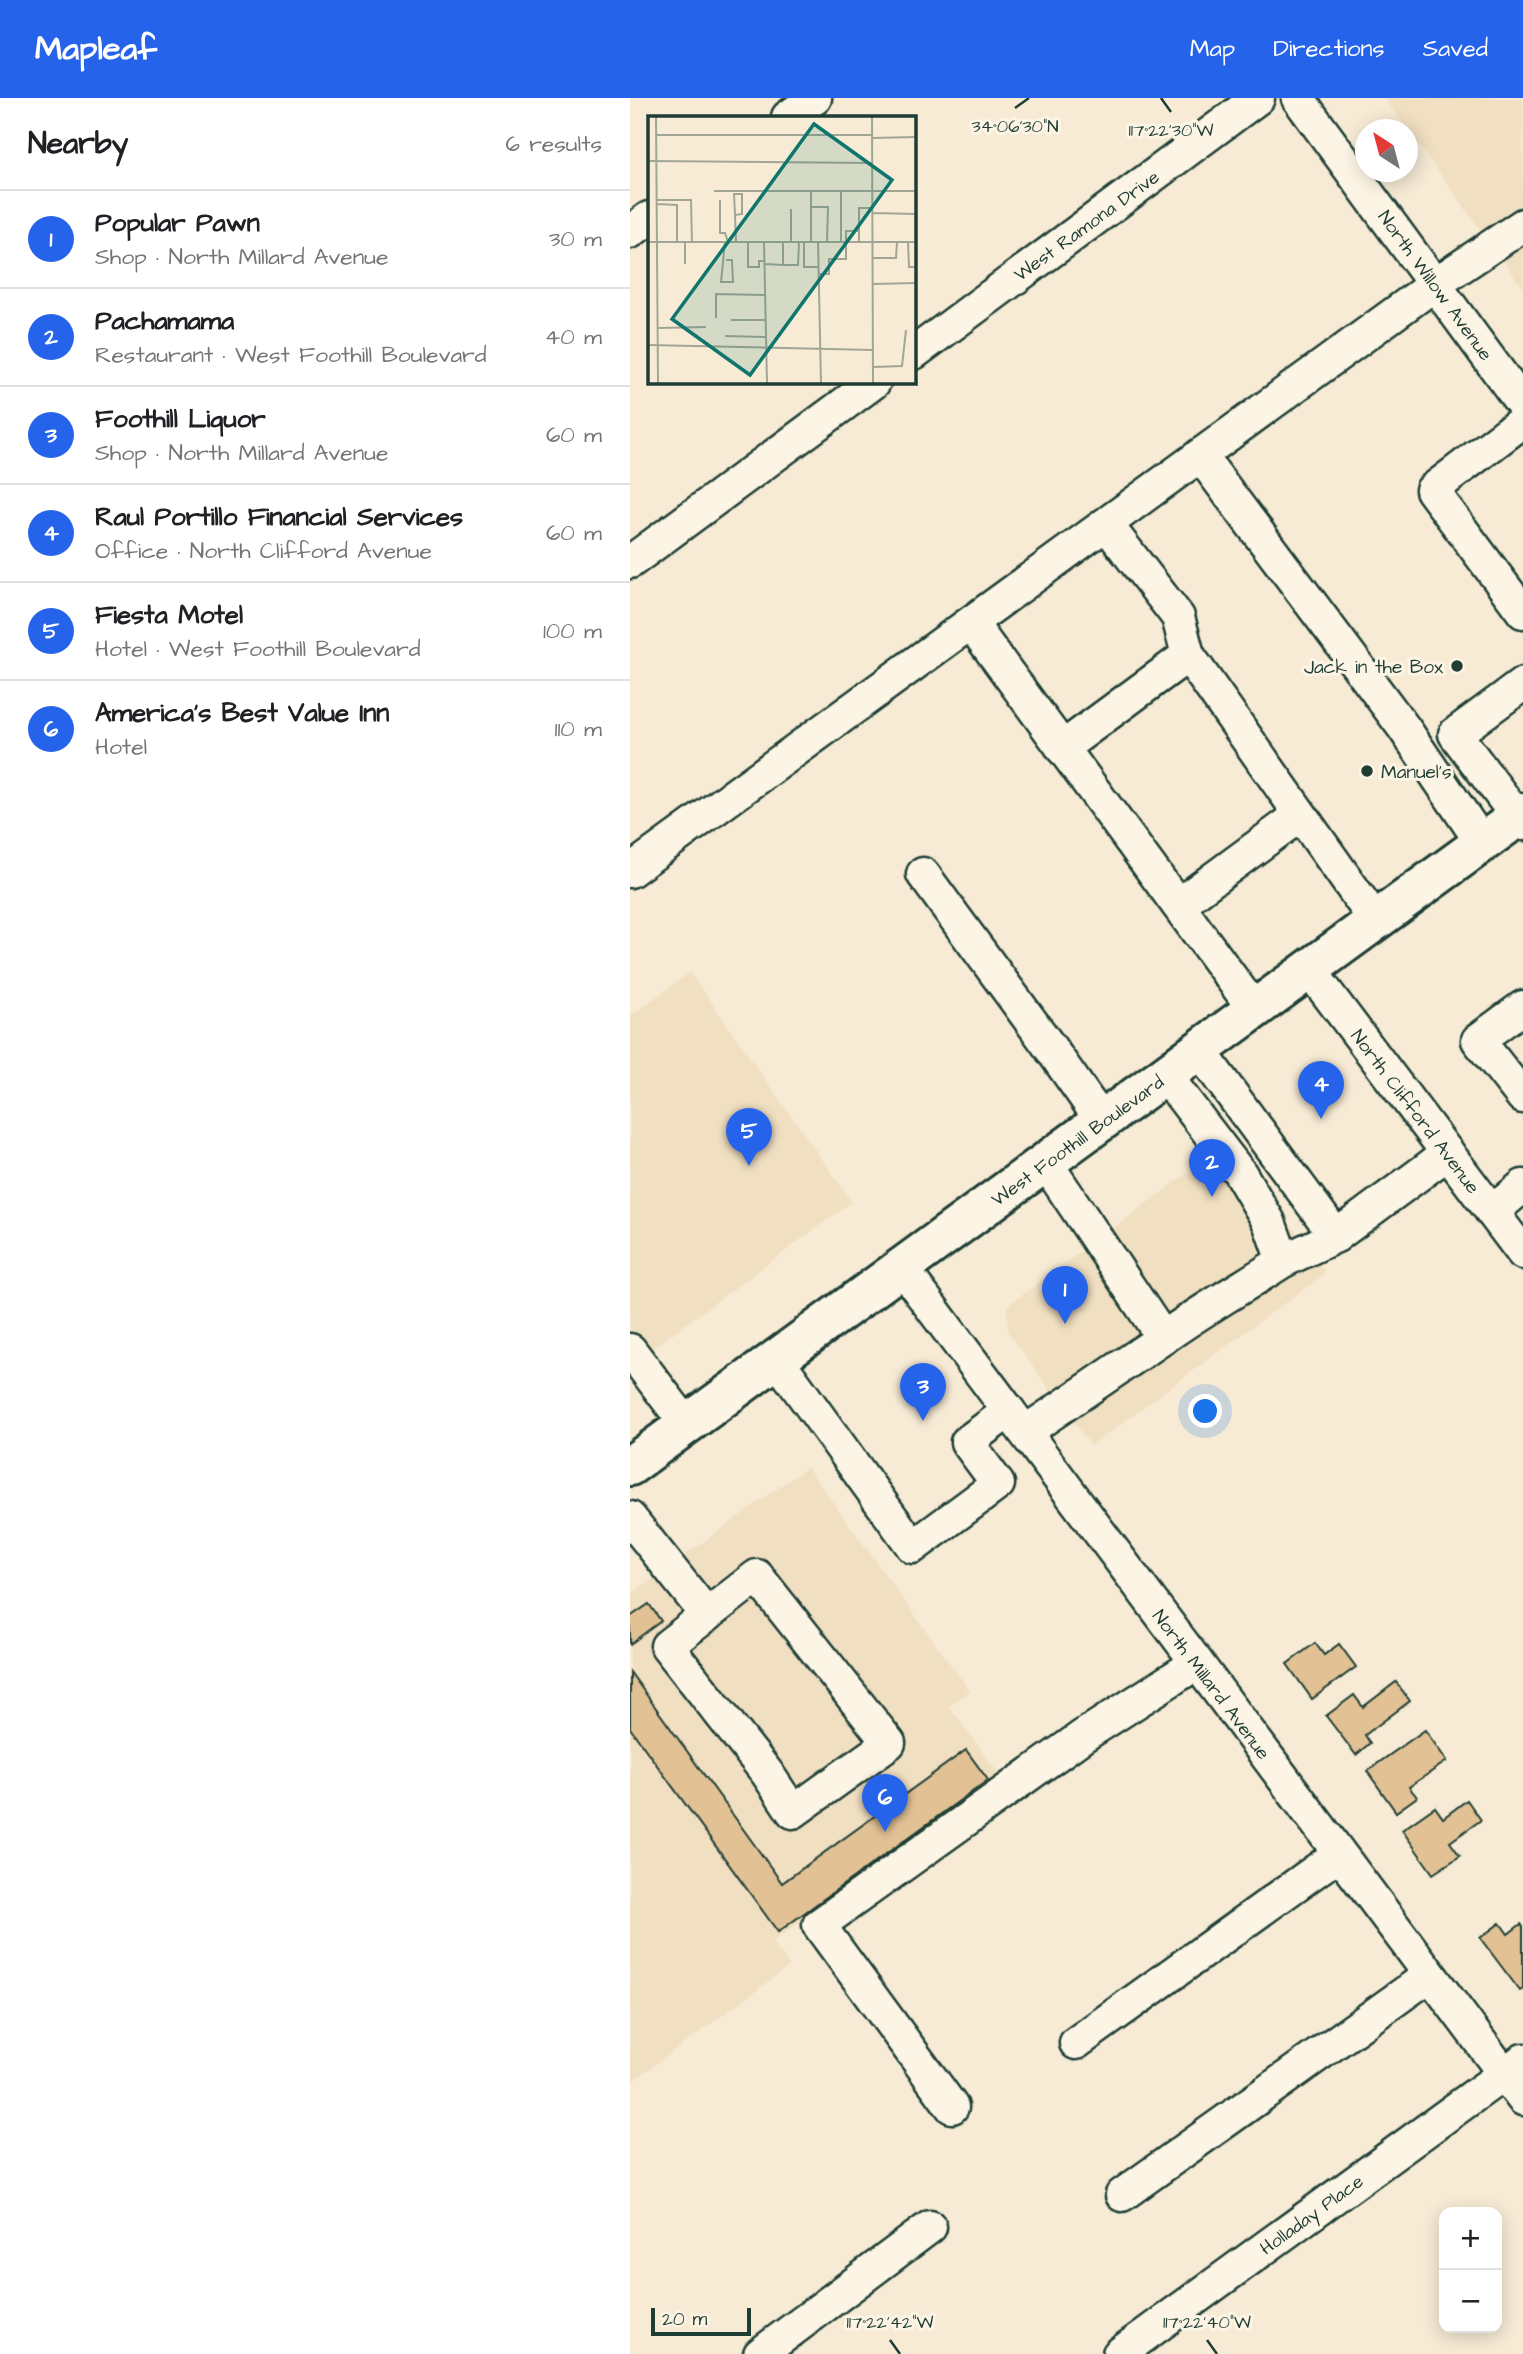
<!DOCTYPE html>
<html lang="en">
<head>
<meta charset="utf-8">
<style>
	:root { --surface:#fff; --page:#f6f6f6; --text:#202124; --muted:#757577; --line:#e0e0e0; --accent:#2563eb }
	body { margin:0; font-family:"Architects Daughter",sans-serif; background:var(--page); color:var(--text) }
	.controls { position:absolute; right:21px; bottom:21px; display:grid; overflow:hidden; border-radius:14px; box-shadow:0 4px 18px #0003 }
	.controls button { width:63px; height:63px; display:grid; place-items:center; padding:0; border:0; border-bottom:2px solid var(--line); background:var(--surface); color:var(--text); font:35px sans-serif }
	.compass { position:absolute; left:725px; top:21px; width:63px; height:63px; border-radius:50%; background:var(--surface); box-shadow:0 4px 18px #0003; rotate:324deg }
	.scale { position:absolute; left:21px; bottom:18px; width:100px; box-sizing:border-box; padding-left:7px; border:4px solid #1f3d34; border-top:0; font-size:19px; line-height:24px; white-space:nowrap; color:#1f3d34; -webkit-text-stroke:5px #fcf5e5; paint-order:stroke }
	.you { position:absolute; left:576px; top:1314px; width:24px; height:24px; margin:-18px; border:5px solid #fff; border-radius:50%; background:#1a73e8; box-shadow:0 0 0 10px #1a73e833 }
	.badge { display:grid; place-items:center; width:46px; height:46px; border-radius:50%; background:var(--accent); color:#fff; font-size:23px; font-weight:700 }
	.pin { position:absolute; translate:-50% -58px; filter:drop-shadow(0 2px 4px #0008) }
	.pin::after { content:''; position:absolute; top:37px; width:24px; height:21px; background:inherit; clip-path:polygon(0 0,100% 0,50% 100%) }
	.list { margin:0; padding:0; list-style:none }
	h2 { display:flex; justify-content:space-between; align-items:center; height:91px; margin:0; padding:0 28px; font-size:30px }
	h2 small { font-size:23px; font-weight:400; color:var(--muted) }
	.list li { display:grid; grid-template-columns:46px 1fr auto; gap:21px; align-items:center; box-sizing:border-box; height:98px; padding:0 28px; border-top:2px solid var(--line) }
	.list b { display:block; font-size:26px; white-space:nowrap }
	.list p { margin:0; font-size:23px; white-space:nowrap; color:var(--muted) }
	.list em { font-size:23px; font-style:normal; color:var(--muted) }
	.map { position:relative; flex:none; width:893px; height:2256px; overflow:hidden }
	header { display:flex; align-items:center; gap:42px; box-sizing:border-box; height:98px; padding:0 35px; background:var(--accent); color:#fff }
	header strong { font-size:33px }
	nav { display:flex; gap:38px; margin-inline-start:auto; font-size:24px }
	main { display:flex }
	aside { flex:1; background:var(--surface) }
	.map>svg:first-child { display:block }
	.built { fill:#f1dfc2 }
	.building { fill:#e2c295; stroke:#1f3d34; stroke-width:2 }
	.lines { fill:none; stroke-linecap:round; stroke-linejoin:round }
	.minor-casing { stroke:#1f3d34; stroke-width:37 }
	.major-casing { stroke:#1f3d34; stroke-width:44 }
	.minor { stroke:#fcf5e5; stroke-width:32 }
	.major { stroke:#fcf5e5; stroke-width:38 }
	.ticks { fill:none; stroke:#1f3d34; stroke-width:2.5 }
	.poi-dot { fill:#1f3d34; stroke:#fcf5e5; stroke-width:2.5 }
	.labels { text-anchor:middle; stroke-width:6; stroke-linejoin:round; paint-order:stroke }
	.street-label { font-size:19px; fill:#1f3d34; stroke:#fcf5e5 }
	.poi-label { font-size:19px; fill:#1f3d34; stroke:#fcf5e5; text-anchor:end }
	.inset-road { fill:none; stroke:#a1a595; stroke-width:2 }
	.view { fill:#0f766e; fill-opacity:0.15; stroke:#0f766e; stroke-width:3.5 }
	.inset-edge { fill:none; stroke:#1f3d34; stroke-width:3.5 }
	.ticks-label { font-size:18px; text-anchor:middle; fill:#1f3d34; stroke:#fcf5e5; stroke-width:6; stroke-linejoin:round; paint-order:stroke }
</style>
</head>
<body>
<header>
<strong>Mapleaf</strong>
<nav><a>Map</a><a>Directions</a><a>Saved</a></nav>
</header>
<main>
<aside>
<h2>Nearby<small>6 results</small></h2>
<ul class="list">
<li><span class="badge">1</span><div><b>Popular Pawn</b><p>Shop · North Millard Avenue</p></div><em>30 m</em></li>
<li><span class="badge">2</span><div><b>Pachamama</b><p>Restaurant · West Foothill Boulevard</p></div><em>40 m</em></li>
<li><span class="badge">3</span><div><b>Foothill Liquor</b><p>Shop · North Millard Avenue</p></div><em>60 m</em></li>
<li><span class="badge">4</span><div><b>Raul Portillo Financial Services</b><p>Office · North Clifford Avenue</p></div><em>60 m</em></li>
<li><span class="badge">5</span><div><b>Fiesta Motel</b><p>Hotel · West Foothill Boulevard</p></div><em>100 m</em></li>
<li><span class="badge">6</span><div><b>America's Best Value Inn</b><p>Hotel</p></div><em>110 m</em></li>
</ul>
</aside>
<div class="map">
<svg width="893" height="2256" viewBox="0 0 893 2256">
	<rect width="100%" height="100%" fill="#f7ebd5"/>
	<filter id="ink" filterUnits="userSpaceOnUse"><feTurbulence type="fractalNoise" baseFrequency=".0143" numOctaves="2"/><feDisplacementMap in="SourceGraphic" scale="14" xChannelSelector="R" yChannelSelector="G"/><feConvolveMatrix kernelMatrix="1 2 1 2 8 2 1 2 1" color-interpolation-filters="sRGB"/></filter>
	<g filter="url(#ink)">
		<g class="built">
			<polygon points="754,0 893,0 893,190 778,32"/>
			<polygon points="60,874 222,1104 0,1267 0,918"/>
			<polygon points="600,1044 696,1175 461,1348 378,1234 377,1208"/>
			<polygon points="177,1369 340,1593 319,1608 371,1679 142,1844 160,1868 0,1985 0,1497"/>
		</g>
		<g class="building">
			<polygon points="19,1506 31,1523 0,1546 0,1519"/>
			<polygon points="685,1545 694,1557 709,1546 726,1569 682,1601 657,1566"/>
			<polygon points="0,1574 152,1785 336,1652 358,1682 148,1834 0,1630"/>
			<polygon points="766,1584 780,1603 735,1637 740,1645 726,1657 696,1618 724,1597 733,1609"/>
			<polygon points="795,1632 817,1663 779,1689 787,1699 766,1714 737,1673"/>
			<polygon points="837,1702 851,1722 820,1744 830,1758 803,1776 772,1732 805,1709 813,1720"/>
			<polygon points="870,1825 878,1836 891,1826 893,1828 893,1891 890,1893 850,1840"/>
		</g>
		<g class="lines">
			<g class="minor-casing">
				<g id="minor">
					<polyline points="668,0 893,307"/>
					<polyline points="158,19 185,0"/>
					<polyline points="0,134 19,120"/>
					<polyline points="284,255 628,0"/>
					<polyline points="893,323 802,392 893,514"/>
					<polyline points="570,357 774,630 852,745"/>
					<polyline points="476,426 548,519 558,557"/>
					<polyline points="0,464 244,284"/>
					<polyline points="341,525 624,911"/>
					<polyline points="893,586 825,636 893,726"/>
					<polyline points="432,650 558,557 745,822"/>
					<polyline points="0,773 805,186 893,127"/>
					<polyline points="293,776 419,948 472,1023"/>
					<polyline points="548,807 670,717"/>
					<polyline points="679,871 893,1155"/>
					<polyline points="893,909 848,942 893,999"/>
					<polyline points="569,952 706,1138 818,1055"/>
					<polyline points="862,1114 893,1088"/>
					<polyline points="653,1163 706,1138"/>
					<polyline points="272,1170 893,2001"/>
					<path d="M 533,1240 C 572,1212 613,1189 653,1163 L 639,1124 L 610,1075 L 535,977"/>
					<polyline points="0,1252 57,1327"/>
					<polyline points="147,1261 283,1449 368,1386 337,1344 379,1313"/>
					<polyline points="395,1334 533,1240 416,1065"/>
					<polyline points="0,1420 77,1517"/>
					<polygon points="127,1478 259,1645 163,1714 137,1675 37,1548"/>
					<polyline points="446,1945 709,1756"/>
					<polyline points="322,2009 189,1827 453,1638 567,1565"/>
					<polyline points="492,2097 800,1877"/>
					<polyline points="130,2256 300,2129"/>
					<polyline points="489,2256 893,1962"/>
				</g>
			</g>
			<g class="major-casing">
				<polyline id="major" points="0,1368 893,715"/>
			</g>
			<use href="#minor" class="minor"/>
			<use href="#major" class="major"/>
		</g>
	</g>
	<path class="ticks" d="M 531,0 L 541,14M 385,10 L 399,0M 260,2242 L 270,2256M 577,2242 L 587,2256"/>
	<g class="poi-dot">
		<circle cx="827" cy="568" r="7"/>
		<circle cx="737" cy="673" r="7"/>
	</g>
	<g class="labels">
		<g class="street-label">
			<text transform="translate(456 127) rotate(-36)" y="7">West Ramona Drive</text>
			<text transform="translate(806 187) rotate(54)" y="7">North Willow Avenue</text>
			<text transform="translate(786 1013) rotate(53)" y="7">North Clifford Avenue</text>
			<text transform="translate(447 1042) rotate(-36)" y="7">West Foothill Boulevard</text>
			<text transform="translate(582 1586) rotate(53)" y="7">North Millard Avenue</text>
			<text transform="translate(681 2116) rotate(-36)" y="7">Holladay Place</text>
		</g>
		<g class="poi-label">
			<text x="813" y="575">Jack in the Box</text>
			<text x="751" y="680" text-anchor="start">Manuel's</text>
		</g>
	</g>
	<g transform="translate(18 18)">
		<rect width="268" height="268" fill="#f7ebd5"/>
		<path class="inset-road" d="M 8,0 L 10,267M 224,0 L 225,267M 8,19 L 224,19M 224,22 L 268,21M 0,45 L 224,47M 66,75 L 268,75M 163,75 L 163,126M 9,84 L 43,84 L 44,126M 72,84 L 72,117 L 77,117 L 80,126M 9,88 L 29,89 L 29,126M 163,91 L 180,91 L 179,126M 143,93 L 143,126M 225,97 L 268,98M 87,99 L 86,78 L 94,78 L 94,98 L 87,99 L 88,126M 0,126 L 268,126M 37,126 L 37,148M 77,126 L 73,166 L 85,166 L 84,144 L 78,144M 100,126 L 100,151 L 111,151 L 111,145 L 116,145M 116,126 L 119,267M 156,126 L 156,151 L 171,151M 170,126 L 173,267M 193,126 L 193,75M 211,126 L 211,92 L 224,92M 260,126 L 261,151 L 268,151M 225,142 L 248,142 L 249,126M 117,148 L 135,149 L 135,127M 135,149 L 150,149 L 151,126M 171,158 L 181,158 L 181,143 L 198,143 L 198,115 L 212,115M 225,168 L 268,167M 68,202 L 68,178 L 117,179M 83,204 L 117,204M 10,212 L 58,211M 77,220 L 118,221M 0,229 L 225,234M 225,251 L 254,250 L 258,214"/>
		<path class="view" d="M 166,8 L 244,64 L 102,259 L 24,203 Z"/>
		<rect width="268" height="268" class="inset-edge"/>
	</g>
	<g class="ticks-label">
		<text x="385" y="34">34°06'30"N</text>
		<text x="541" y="38">117°22'30"W</text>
		<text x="260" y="2230">117°22'42"W</text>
		<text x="577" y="2230">117°22'40"W</text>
	</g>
</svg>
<div class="controls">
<button>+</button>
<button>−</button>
</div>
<svg class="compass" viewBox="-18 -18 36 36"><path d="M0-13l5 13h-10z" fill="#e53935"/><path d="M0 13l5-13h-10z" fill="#757577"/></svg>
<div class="scale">20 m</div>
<div class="you"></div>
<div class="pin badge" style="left:435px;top:1226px">1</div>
<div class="pin badge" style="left:582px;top:1099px">2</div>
<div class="pin badge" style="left:293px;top:1323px">3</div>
<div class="pin badge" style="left:691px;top:1021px">4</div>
<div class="pin badge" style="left:119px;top:1068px">5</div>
<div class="pin badge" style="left:255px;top:1734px">6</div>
</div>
</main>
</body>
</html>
